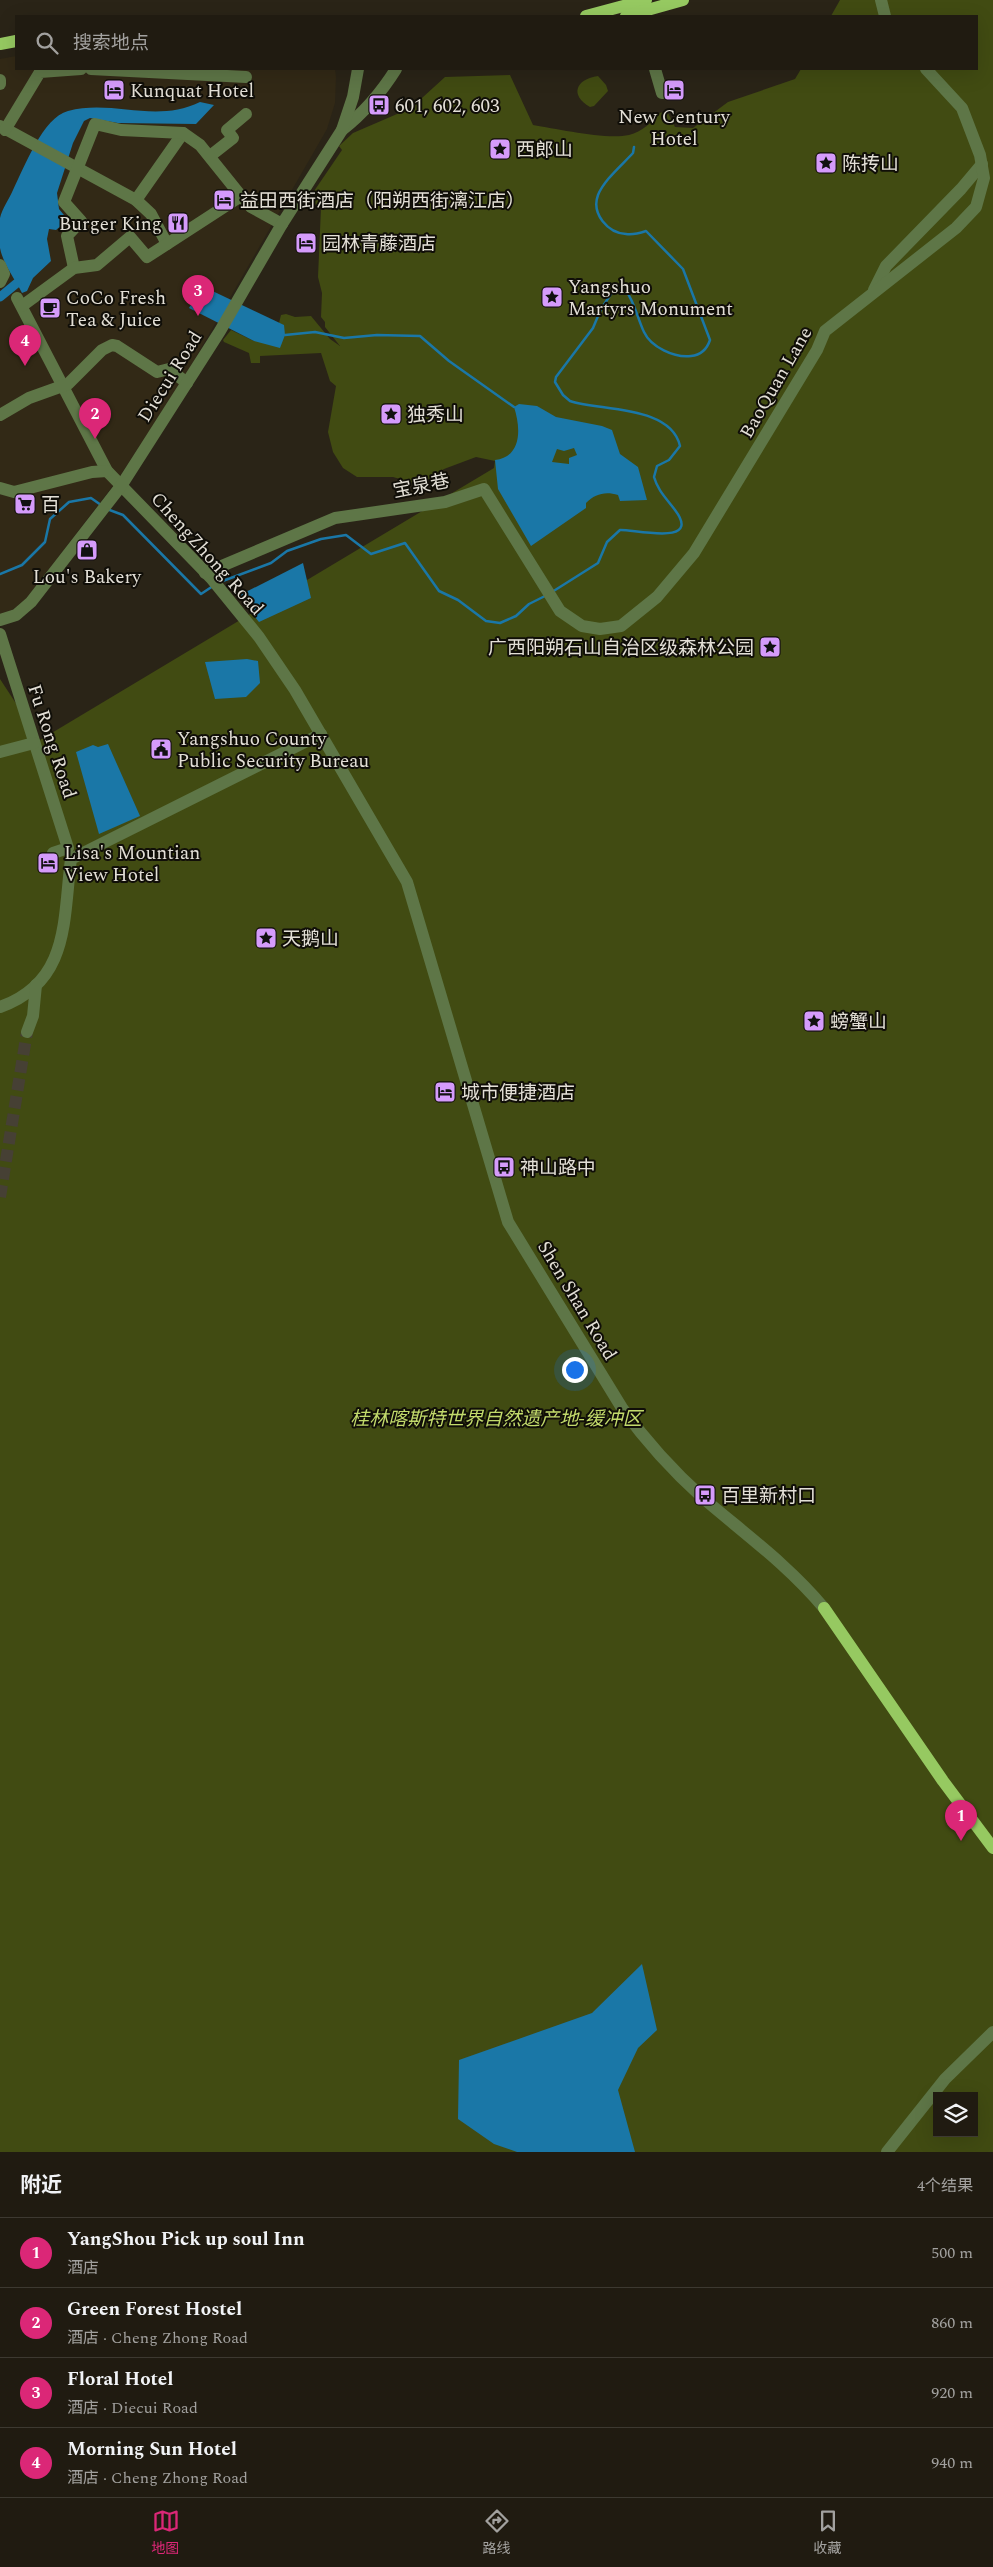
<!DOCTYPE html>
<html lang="zh">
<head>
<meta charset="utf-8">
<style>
	:root { --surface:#201b11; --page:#28241a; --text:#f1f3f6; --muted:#a2a19f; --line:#3d3931; --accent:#db2777 }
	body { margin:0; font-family:Spectral,"Noto Sans SC",serif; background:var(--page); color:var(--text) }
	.controls { position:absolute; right:15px; bottom:15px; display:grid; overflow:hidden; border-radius:0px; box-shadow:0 5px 20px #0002 }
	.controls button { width:45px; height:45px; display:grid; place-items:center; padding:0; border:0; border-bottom:1px solid var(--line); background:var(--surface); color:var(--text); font:25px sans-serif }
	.you { position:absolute; left:574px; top:1369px; width:18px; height:18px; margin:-12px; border:4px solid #fff; border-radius:50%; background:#1a73e8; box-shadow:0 0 0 8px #1a73e833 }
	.badge { display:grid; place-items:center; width:32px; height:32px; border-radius:50%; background:var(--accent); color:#fff; font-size:16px; font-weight:700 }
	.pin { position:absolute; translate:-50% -41px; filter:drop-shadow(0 1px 2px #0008) }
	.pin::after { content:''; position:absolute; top:26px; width:18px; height:15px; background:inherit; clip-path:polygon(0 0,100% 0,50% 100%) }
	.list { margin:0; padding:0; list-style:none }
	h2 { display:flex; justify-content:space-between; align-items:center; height:65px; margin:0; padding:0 20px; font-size:21px }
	h2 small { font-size:16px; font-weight:400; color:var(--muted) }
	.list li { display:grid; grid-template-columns:32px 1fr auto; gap:15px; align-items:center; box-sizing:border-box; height:70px; padding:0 20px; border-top:1px solid var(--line) }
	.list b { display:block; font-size:19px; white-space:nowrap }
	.list p { margin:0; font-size:16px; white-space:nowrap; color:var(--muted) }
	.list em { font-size:16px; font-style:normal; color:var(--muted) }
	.icon { flex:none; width:28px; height:28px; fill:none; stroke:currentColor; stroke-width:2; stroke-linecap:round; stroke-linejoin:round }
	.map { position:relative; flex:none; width:993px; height:2152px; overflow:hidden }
	.search { position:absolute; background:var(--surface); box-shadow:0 5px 20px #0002; left:15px; right:15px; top:15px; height:55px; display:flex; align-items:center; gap:12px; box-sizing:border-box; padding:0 18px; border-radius:0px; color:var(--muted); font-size:19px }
	.sheet { height:345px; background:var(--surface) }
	nav { display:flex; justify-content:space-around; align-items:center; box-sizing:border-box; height:70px; border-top:1px solid var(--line); background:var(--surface); font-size:14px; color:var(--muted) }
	nav a { display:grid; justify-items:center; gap:2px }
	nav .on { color:var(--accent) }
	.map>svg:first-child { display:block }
	.built { fill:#322916 }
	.green { fill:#414b12; fill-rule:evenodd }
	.water { fill:#1a77a7; fill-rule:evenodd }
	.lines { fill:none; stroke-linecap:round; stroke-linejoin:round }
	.stream { stroke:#1a77a7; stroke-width:2.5 }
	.canal { stroke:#1a77a7; stroke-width:9 }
	.minor-tunnel { stroke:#464034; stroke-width:12; stroke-dasharray:12 6; stroke-linecap:butt }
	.minor { stroke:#5e7647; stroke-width:12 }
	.major { stroke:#96c961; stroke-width:12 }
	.labels { text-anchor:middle; stroke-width:4; stroke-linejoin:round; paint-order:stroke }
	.poi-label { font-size:19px; fill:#e3dfd6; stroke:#100e08; text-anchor:start }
	.street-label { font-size:19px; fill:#e3dfd6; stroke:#100e08 }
	.park-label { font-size:19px; font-style:italic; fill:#c2da6b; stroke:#100e08 }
</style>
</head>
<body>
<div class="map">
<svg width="993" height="2152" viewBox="0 0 993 2152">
	<rect width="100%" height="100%" fill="#2a2417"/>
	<polygon class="built" points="16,56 16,69 335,69 336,77 335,103 327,129 185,376 169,366 159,369 117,343 110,344 102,347 69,380 63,382 19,296 15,298 58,388 68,387 104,353 113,348 156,374 168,371 182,381 118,479 25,600 12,610 0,614 0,59"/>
	<g class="green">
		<path d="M 840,0 L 993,0 L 993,2152 L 0,2152 L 0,679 L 40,740 L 494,468 L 495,461 L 476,457 L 444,469 L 426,481 L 414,483 L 393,477 L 357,477 L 343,468 L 333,452 L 328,432 L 336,386 L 330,381 L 321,353 L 260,356 L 260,363 L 251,363 L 249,353 L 224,342 L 223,340 L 231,330 L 254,341 L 284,326 L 279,323 L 281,315 L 286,314 L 295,317 L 311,316 L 330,339 L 340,346 L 325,327 L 325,322 L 321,317 L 322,293 L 318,277 L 321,208 L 308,200 L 342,150 L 339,146 L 353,133 L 411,108 L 445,77 L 510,75 L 533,125 C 558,129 606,140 629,135 C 642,132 652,122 660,113 L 667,111 L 675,127 L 693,128 L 728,102 L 795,79 L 801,69 L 977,69 L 977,16 L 831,16 ZM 937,2096 L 974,2096 L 974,2133 L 937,2133 Z"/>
		<path d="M 598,76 L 606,85 L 608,91 L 594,106 L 590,107 C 569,95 576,79 598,76 Z"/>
	</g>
	<g class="water">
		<path d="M 200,102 L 214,105 L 196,124 L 118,123 L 90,118 L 84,121 L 73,143 L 57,193 L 59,209 L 68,220 L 56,230 L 49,229 L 47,239 L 51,261 L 33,278 L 27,291 L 22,293 C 15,279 3,264 0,248 C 0,241 0,225 0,218 C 2,209 9,199 13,190 C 24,168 43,117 68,111 C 113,99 155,124 200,102 Z"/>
		<polygon points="202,286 284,325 285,335 280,348 254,341 189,308"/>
		<path d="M 519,404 L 537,406 L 556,417 L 602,426 L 612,430 L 620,454 L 638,467 L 647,500 L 620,501 L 618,495 C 605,491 595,494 586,503 L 586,508 L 531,546 L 498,489 L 495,460 C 522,457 521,428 514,407 ZM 574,448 L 577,455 L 569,458 L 569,464 L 552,462 L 557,449 L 564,451 Z"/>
		<polygon points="303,563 311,598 259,622 238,596"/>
		<polygon points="247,659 258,661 260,683 246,697 215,699 205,662"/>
		<polygon points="108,744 140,816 99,834 76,752 93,745 98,747"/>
		<polygon points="642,1964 657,2030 638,2048 618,2090 635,2152 517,2152 494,2144 458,2119 459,2060 592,2013"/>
	</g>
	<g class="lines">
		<g class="stream">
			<polyline points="285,335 315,332 344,338 377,335 420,336 449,361 514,407"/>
			<polyline points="107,509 123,515 201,594 213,586"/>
			<polyline points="0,574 22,565 45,542 50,519 69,502 91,498 101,505"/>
			<polyline points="220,582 271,563 287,551 321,539 346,535 371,554 405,543 439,591 458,600 486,621 500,623 516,616 529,604 545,596"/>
			<path d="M 552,592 L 598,563 L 607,542 L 620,530 C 633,529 703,547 675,510 C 667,499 658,491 654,477 L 657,466 L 669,460 L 680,446 C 671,405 599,411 570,401 L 563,395 L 555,382 L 556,377 L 593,328 L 601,309 L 615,288 L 625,289 C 635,303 637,317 644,332 C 651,347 674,358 691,356 C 701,355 707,349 710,340 L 683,269 L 646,231 C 640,233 633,235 626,234 C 608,233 591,214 598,195 C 604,180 622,165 633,153 L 634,147"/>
		</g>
		<polyline class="canal" points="0,297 17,283"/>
		<polyline class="minor-tunnel" points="0,1197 27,1032"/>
		<g class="minor">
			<polyline points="881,0 885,16"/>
			<polyline points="91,69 246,77"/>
			<polyline points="655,69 662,93"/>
			<polyline points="0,80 0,84"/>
			<polyline points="0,126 136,200 151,214 167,244"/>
			<polyline points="5,130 40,72 81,69"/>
			<path d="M 342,130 C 365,112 381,93 396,69"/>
			<polyline points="210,156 233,138 227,130 246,114"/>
			<polyline points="136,200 183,133"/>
			<polyline points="0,265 4,274 0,282"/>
			<polyline points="74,268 67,236 81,221 64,202 95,124 121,130 183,133 200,145 241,196"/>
			<polyline points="874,290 886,266 961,189 982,164"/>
			<path d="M 17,298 L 107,471 L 211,578 L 259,637 L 295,690 L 407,882 L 508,1222 L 622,1408 C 645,1440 673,1471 703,1498 C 745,1534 788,1565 824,1608"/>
			<polyline points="22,306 74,268 97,265 130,237 147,257 241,196 251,207 282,224"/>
			<polyline points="0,415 29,398 68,384 102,350 112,345 117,346 157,372 169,369 187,383"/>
			<polyline points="0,488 14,492 92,472 107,471"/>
			<polyline points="205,573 335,518 445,502 484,489 560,611 582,626 600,629 621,626 657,597 694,553 817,350 825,331 956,228 976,207 984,178 980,155 962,108 926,69"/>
			<polyline points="0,620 16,615 31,602 121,486 220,331 282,224 342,130 353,97 358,69"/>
			<polyline points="0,634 68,848 53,853"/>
			<polyline points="0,752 34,743"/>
			<path d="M 0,1007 C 70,982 63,920 71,859 L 321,734"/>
			<polyline points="27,1032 33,1016 36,985"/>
			<polyline points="887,2152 945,2079 993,2032"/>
		</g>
		<g class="major">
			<polyline points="586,16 646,0"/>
			<polyline points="626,16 683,0"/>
			<polyline points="0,44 16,41"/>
			<polyline points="824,1608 943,1781 993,1848"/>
		</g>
	</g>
	<defs>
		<g id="hotel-square" transform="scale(1.125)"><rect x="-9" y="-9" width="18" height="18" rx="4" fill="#d59bfb" stroke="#100e08"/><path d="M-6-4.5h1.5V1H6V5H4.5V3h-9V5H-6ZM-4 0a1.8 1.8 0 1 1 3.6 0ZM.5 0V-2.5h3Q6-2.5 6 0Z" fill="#111"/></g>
		<g id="bus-square" transform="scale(1.125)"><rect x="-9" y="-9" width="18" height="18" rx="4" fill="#d59bfb" stroke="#100e08"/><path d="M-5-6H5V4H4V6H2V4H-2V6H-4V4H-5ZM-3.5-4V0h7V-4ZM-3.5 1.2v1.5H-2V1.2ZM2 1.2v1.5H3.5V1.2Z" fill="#111"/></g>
		<g id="sight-square" transform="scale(1.125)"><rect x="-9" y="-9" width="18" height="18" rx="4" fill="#d59bfb" stroke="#100e08"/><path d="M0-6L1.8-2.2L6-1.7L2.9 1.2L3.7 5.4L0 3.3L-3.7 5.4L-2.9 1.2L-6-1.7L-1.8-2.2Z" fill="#111"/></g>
		<g id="restaurant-square" transform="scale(1.125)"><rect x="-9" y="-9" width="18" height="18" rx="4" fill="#d59bfb" stroke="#100e08"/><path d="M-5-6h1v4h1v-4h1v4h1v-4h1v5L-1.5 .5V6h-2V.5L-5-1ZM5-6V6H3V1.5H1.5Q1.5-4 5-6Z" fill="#111"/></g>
		<g id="cafe-square" transform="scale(1.125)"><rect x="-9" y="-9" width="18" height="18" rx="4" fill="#d59bfb" stroke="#100e08"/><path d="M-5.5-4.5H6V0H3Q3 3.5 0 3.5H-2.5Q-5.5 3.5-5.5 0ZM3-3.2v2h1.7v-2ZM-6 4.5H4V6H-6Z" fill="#111"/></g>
		<g id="supermarket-square" transform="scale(1.125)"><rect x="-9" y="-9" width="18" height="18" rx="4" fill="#d59bfb" stroke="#100e08"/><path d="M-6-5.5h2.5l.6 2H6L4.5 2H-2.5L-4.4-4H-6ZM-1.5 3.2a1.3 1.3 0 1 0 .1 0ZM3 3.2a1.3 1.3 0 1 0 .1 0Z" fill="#111"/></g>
		<g id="shop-square" transform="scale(1.125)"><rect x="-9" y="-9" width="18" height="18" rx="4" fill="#d59bfb" stroke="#100e08"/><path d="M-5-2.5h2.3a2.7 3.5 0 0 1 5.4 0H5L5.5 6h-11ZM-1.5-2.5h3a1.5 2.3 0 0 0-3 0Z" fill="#111"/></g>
		<g id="civic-square" transform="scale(1.125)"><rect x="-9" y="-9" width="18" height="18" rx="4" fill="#d59bfb" stroke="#100e08"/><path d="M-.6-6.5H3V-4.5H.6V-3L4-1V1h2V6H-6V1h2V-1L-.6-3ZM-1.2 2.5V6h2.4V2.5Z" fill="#111"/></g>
	</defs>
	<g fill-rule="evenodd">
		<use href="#hotel-square" x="114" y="90"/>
		<use href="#hotel-square" x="674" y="90"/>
		<use href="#bus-square" x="379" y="105"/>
		<use href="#sight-square" x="500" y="149"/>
		<use href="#sight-square" x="826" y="163"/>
		<use href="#hotel-square" x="224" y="200"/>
		<use href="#restaurant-square" x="178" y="223"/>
		<use href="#hotel-square" x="306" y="243"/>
		<use href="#sight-square" x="552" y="297"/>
		<use href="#cafe-square" x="50" y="308"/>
		<use href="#sight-square" x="391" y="414"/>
		<use href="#supermarket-square" x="25" y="504"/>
		<use href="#shop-square" x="87" y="550"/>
		<use href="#sight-square" x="770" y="647"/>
		<use href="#civic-square" x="161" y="749"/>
		<use href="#hotel-square" x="48" y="863"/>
		<use href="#sight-square" x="266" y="938"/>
		<use href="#sight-square" x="814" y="1021"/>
		<use href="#hotel-square" x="445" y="1092"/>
		<use href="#bus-square" x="504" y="1167"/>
		<use href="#bus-square" x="705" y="1495"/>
	</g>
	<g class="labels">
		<g class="poi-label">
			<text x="130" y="97">Kunquat Hotel</text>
			<text x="395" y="112">601, 602, 603</text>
			<text x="674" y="123" text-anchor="middle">New Century<tspan x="674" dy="22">Hotel</tspan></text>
			<text x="516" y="156">西郎山</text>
			<text x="842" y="170">陈抟山</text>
			<text x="240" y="207">益田西街酒店（阳朔西街漓江店）</text>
			<text x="162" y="230" text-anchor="end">Burger King</text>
			<text x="322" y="250">园林青藤酒店</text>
			<text x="568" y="293">Yangshuo<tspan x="568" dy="22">Martyrs Monument</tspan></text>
			<text x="66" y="304">CoCo Fresh<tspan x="66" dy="22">Tea &amp; Juice</tspan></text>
			<text x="407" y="421">独秀山</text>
			<text x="41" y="511">百</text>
			<text x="87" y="583" text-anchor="middle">Lou's Bakery</text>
			<text x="754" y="654" text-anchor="end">广西阳朔石山自治区级森林公园</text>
			<text x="177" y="745">Yangshuo County<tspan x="177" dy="22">Public Security Bureau</tspan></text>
			<text x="64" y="859">Lisa's Mountian<tspan x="64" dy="22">View Hotel</tspan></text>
			<text x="282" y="945">天鹅山</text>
			<text x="830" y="1028">螃蟹山</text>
			<text x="461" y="1099">城市便捷酒店</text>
			<text x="520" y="1174">神山路中</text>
			<text x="721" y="1502">百里新村口</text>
		</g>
		<g class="street-label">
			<text transform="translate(169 376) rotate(-58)" y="7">Diecui Road</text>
			<text transform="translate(775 382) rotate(-60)" y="7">BaoQuan Lane</text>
			<text transform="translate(421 485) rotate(-11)" y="7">宝泉巷</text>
			<text transform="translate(208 553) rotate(48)" y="7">ChengZhong Road</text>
			<text transform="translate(53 741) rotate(72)" y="7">Fu Rong Road</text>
			<text transform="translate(578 1300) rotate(59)" y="7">Shen Shan Road</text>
		</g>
		<g class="park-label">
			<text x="496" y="1425">桂林喀斯特世界自然遗产地-缓冲区</text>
		</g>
	</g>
</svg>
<div class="controls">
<button><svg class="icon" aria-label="layers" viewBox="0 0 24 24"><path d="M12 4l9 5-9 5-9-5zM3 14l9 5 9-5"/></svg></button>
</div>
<div class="you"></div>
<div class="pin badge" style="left:961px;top:1841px">1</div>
<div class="pin badge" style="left:95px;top:439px">2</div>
<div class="pin badge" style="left:198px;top:316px">3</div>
<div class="pin badge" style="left:25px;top:366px">4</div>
<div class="search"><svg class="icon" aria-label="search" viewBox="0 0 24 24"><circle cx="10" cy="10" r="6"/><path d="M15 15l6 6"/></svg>搜索地点</div>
</div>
<section class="sheet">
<h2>附近<small>4个结果</small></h2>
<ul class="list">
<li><span class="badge">1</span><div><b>YangShou Pick up soul Inn</b><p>酒店</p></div><em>500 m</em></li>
<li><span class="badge">2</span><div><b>Green Forest Hostel</b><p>酒店 · Cheng Zhong Road</p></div><em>860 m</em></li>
<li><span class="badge">3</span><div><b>Floral Hotel</b><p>酒店 · Diecui Road</p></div><em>920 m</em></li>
<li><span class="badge">4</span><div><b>Morning Sun Hotel</b><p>酒店 · Cheng Zhong Road</p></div><em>940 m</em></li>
</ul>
</section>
<nav>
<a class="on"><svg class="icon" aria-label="map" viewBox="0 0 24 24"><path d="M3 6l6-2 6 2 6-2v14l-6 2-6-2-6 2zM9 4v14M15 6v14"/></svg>地图</a>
<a><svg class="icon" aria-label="directions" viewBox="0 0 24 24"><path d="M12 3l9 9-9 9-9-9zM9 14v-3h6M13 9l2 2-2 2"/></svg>路线</a>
<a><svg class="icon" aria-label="saved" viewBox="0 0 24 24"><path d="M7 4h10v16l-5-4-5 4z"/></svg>收藏</a>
</nav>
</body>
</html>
